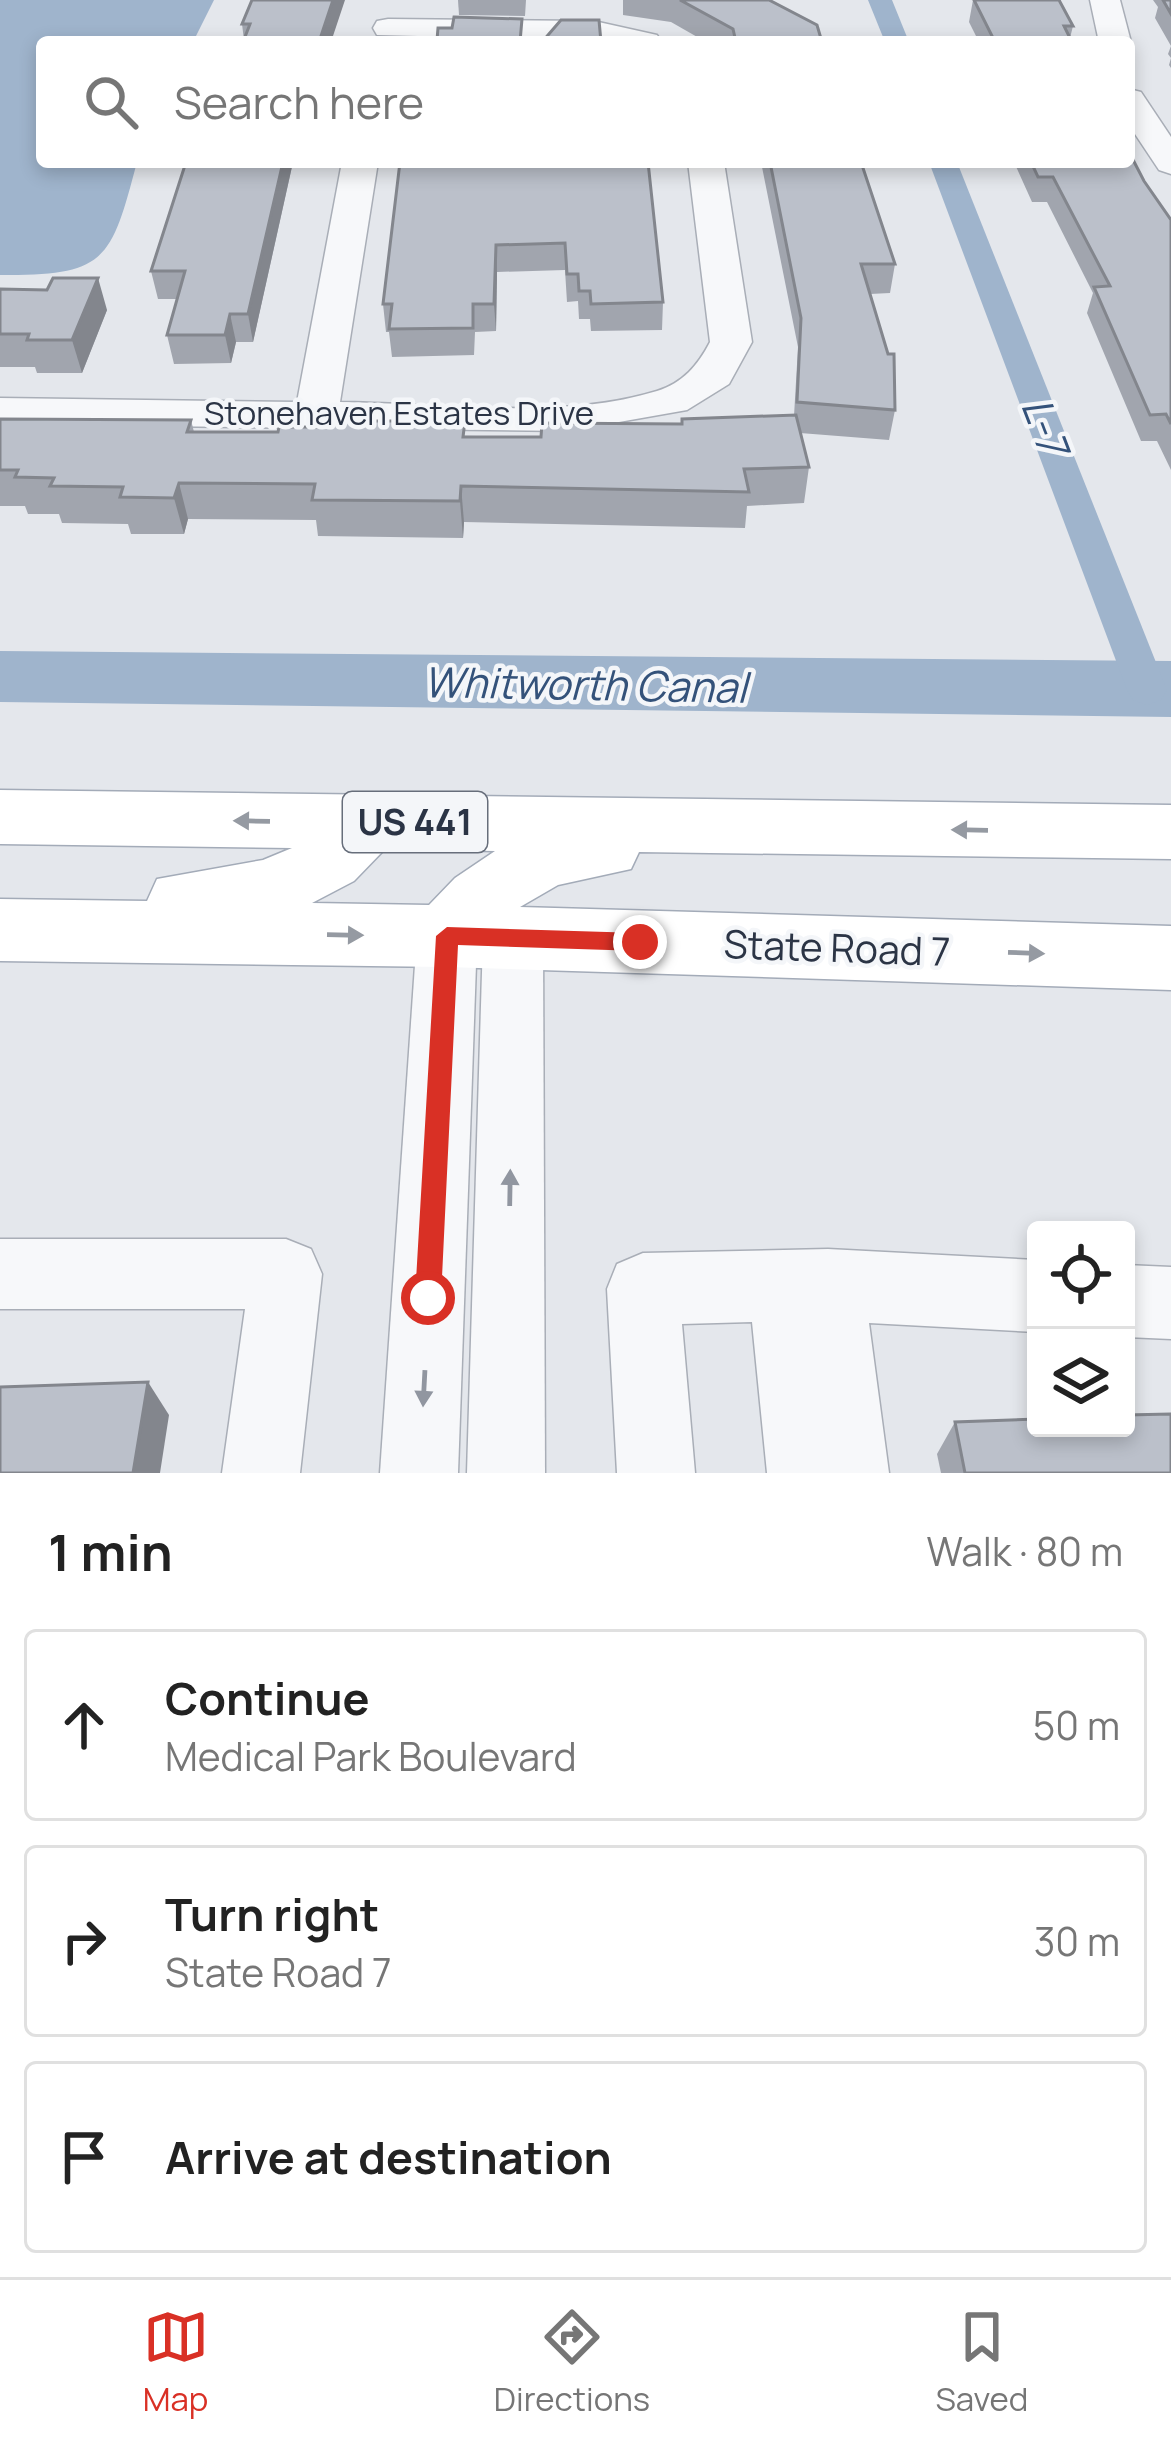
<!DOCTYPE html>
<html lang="en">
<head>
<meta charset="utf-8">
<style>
	:root { --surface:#fff; --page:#f2f2f2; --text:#222; --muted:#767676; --line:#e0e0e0; --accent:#d93025 }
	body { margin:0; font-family:Manrope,sans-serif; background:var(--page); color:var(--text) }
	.controls { position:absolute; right:36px; bottom:36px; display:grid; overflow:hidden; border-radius:12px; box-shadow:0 6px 18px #0003 }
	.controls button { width:108px; height:108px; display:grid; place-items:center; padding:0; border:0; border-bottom:3px solid var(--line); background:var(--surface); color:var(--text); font:60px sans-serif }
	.stop { position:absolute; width:36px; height:36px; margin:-27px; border:9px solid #d93025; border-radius:50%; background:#fff }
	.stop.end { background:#d93025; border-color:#fff; box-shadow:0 3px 12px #0008 }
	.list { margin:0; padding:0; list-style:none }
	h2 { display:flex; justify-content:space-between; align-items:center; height:156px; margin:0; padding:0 48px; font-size:51px }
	h2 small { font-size:39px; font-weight:400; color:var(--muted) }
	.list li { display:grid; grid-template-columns:78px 1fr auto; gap:36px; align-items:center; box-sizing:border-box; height:192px; margin:0 24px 24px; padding:0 24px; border:3px solid var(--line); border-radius:12px }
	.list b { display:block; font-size:45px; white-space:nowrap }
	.list p { margin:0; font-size:39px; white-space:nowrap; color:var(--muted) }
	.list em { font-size:39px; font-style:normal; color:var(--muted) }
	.icon { flex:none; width:66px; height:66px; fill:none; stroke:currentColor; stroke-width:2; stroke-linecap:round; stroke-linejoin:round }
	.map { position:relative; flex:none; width:1171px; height:1473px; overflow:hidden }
	.search { position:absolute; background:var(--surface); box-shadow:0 6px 18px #0003; left:36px; right:36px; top:36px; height:132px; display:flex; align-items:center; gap:30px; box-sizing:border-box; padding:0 42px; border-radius:12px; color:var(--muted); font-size:45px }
	.sheet { height:804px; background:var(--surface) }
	nav { display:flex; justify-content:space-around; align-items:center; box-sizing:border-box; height:168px; border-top:3px solid var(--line); background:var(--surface); font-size:33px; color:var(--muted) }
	nav a { display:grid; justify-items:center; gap:6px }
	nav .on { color:var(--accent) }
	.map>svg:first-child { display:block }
	.water { fill:#9fb4cc }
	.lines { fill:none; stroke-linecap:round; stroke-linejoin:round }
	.canal { fill:#9fb4cc; fill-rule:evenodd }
	.minor-casing { stroke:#a9aeb7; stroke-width:3 }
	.major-casing { stroke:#a3abb8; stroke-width:3 }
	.minor { fill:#f7f8fa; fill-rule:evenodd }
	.major { fill:#fff; fill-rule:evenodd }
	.wall { fill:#a1a5ae }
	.shaded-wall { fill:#83868d }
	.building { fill:#bbc0ca; stroke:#83868d; stroke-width:3 }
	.oneway { fill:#959aa2 }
	.oneway2 { fill:#9196a0 }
	.route { fill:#d93025 }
	.labels { text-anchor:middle; stroke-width:9; stroke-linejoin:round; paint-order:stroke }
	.far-street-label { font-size:33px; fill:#2b3445; stroke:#f4f6f9 }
	.shield { fill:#f4f6f9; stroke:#676e7b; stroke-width:3 }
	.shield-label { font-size:36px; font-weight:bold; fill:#2b3445 }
	.street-label { font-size:39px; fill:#2b3445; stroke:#f4f6f9 }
	.water-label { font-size:42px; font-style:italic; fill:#34527a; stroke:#f4f6f9 }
</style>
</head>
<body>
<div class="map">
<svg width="1171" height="1473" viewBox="0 0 1171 1473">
	<rect width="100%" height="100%" fill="#e4e7ec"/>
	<g class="water">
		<path d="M 0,0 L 214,0 L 193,42 L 42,42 L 42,162 L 137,162 C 111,260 107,276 0,275 Z"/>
		<polygon points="0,651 1171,661 1171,717 0,702"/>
	</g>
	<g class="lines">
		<g class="canal">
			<polygon points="868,0 892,0 909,42 885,42"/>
			<polygon points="929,162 957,162 1167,690 1161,700 1147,705 1133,700 1127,690"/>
		</g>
		<g class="minor-casing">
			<g id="minor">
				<polygon points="1090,0 1120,0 1131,42 1129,44 1099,42"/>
				<polygon points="388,19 594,21 657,35 662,42 377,35 373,28 377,21"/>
				<polygon points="1129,89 1141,92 1171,137 1171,174 1159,170 1129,125"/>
				<path d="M 342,162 L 378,162 L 340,402 C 441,403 559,421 657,391 C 683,383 698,365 710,342 L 688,162 L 724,162 L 752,342 L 729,384 L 687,410 L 568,431 L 0,424 L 0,398 L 297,402 Z"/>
				<polygon points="447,911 468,918 477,936 458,1473 380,1473 417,936 426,918"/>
				<polygon points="513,914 534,921 543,939 545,1473 467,1473 483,939 492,921"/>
				<polygon points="0,1239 286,1239 311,1249 322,1274 300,1473 222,1473 245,1309 0,1309"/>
				<polygon points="828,1249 1036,1260 1036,1332 869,1323 889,1473 767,1473 752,1322 682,1324 695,1473 617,1473 607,1289 617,1264 643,1253"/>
				<polygon points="1126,1265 1171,1267 1171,1339 1126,1337"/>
			</g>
		</g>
		<g class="major-casing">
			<path id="major" d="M 0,790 L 1171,805 L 1171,859 L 639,852 L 631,869 L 558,885 L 520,907 L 1171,926 L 1171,990 L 447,967 L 0,961 L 0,899 L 147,901 L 157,879 L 263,860 L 292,848 L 0,844 ZM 385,849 L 495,851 L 455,878 L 429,905 L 312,903 L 354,881 Z"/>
		</g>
		<use href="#minor" class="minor"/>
		<use href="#major" class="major"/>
	</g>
	<g class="wall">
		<polygon points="252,0 331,42 244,40 242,24"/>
		<polygon points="458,0 526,0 525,16 459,15"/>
		<polygon points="623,0 769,0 822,42 706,42 671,22 623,15"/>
		<polygon points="973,0 1061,0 1061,3 1073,26 1070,38 1072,42 979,42 969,22"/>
		<polygon points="1153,0 1171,0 1171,68 1169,65 1171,58 1168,54 1171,46 1155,18 1158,7"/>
		<polygon points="293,162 253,342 236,342 231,363 174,364 167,335 177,299 158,299 151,271"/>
		<polygon points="648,162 663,302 662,330 591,331 590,319 579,319 578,301 567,302 565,270 497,272 496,331 475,332 474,355 392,357 389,332 386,332 383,304"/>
		<polygon points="761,162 861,162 895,264 890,293 870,294 895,410 889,440 800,433 809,467 804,503 747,506 745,528 464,522 463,538 318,536 316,520 188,519 184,534 131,534 128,524 62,523 59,514 28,514 25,506 0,506 0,419 191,420 194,432 541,437 681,424 794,416 798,347"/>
		<polygon points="1014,162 1129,162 1171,220 1171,470 1157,441 1141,441 1087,313 1093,293 1047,202 1032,202"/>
		<polygon points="0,289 107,310 82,373 37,373 35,367 0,367"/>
		<polygon points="955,1422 1171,1473 941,1473 937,1454"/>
	</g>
	<g class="shaded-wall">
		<polygon points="333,0 345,0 331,42 319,42"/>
		<polygon points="283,162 293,162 253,342 248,314"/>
		<polygon points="496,245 497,272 496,331 494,304"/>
		<polygon points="98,278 107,310 82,373 72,340"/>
		<polygon points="230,314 236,342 231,363 225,335"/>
		<polygon points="179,483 188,519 184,534 174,498"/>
		<polygon points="461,486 464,522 463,538 460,501"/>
		<polygon points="148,1382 169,1415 160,1473 133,1473"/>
	</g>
	<g class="building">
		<polygon points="252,0 333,0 319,42 243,42 250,24 242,24"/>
		<polygon points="680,0 769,0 817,25 822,42 736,42 733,29"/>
		<polygon points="974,0 1059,0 1073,26 1064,26 1072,42 995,42"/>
		<polygon points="1163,0 1171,0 1171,14"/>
		<polygon points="454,17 522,19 520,42 423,42 423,40 437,40 438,28 452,28"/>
		<polygon points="561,20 599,20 601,42 542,42"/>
		<polygon points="1129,152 1144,181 1171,220 1171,424 1166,414 1150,415 1094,287 1110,286 1053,177 1038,177 1031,162 1129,162"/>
		<polygon points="186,162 283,162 248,314 230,314 225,335 167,335 185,271 151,271"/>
		<polygon points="400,162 648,162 663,302 591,304 590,291 579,291 578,274 567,274 565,243 496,245 494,304 473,304 473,328 389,329 392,304 383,304"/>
		<polygon points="770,162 861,162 895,264 861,264 888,354 894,354 895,410 797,402 801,318"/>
		<polygon points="53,278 98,278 72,340 27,340 29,334 0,334 0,289 47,290"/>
		<polygon points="796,415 809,467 744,469 749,492 461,486 460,501 312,500 315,484 179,483 174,498 120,497 123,487 50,486 54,478 15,477 18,470 0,470 0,419 191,420 187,432 278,432 279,427 330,427 331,421 465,421 463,437 541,437 542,423 682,424 682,419"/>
		<polygon points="148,1382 133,1473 0,1473 0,1387"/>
		<polygon points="1171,1414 1171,1473 965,1473 955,1422 1036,1419 1036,1428 1126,1428 1126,1415"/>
	</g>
	<defs><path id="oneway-solid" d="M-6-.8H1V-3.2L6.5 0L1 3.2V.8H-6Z" transform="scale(3)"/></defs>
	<g class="oneway">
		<use href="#oneway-solid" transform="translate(252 821) rotate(-179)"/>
		<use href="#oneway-solid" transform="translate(970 830) rotate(-179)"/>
		<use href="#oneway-solid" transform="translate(345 935) rotate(1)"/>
		<use href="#oneway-solid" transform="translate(1026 953) rotate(2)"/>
	</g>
	<g class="oneway2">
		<use href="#oneway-solid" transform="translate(510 1188) rotate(-89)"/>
		<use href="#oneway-solid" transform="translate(424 1388) rotate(93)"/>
	</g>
	<polygon class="route" points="447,927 640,933 651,942 640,951 458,945 441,1298 428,1311 415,1298 436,936"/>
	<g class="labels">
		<g class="far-street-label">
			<text x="399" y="425">Stonehaven Estates Drive</text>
		</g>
		<rect class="shield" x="343" y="792" width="144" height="60" rx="9"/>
		<g class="shield-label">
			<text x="415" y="835">US 441</text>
		</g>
		<g class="street-label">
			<text transform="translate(837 948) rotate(2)" y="14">State Road 7</text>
		</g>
		<g class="water-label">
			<text transform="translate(1045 426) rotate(69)" y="15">L-7</text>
			<text transform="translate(585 685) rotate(1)" y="15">Whitworth Canal</text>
		</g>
	</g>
</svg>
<div class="controls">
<button><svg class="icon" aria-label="locate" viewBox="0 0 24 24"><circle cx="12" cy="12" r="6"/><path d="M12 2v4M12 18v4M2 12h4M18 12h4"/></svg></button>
<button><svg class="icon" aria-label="layers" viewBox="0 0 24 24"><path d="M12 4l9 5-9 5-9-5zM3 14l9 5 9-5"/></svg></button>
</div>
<div class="stop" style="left:428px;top:1298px"></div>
<div class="stop end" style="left:640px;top:942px"></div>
<div class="search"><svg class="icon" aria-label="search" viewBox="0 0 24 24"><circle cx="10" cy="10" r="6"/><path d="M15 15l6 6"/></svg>Search here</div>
</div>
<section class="sheet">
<h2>1 min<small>Walk · 80 m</small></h2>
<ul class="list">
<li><svg class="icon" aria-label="ahead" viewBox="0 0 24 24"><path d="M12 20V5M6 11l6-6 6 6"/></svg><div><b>Continue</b><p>Medical Park Boulevard</p></div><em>50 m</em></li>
<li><svg class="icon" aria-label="right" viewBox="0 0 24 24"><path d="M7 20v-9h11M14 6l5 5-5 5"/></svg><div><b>Turn right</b><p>State Road 7</p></div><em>30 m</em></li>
<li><svg class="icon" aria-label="arrive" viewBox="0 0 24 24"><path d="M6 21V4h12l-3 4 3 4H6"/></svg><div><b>Arrive at destination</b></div></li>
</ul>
</section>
<nav>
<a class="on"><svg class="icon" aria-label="map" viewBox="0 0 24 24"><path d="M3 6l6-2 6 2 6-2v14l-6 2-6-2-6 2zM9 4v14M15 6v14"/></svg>Map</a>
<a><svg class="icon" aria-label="directions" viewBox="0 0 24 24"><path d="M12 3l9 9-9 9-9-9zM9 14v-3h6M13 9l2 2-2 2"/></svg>Directions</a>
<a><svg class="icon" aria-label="saved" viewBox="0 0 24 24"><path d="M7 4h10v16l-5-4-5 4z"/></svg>Saved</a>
</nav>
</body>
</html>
